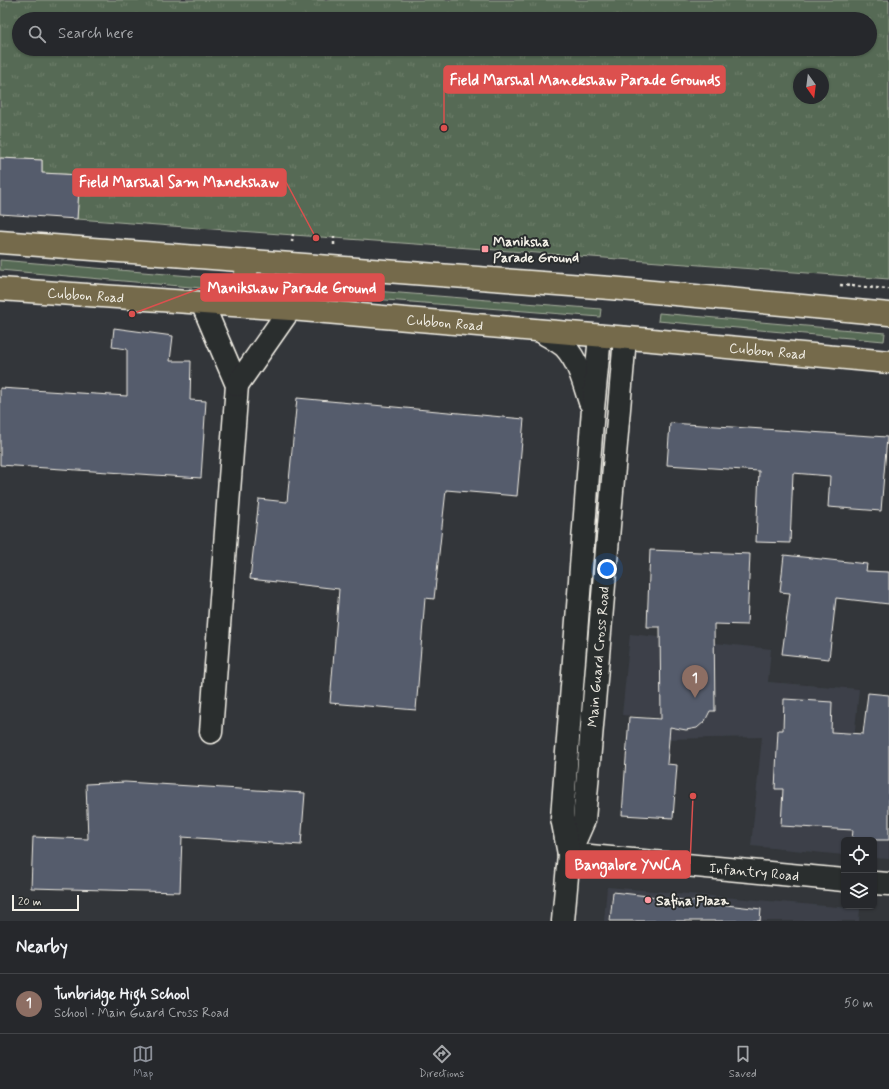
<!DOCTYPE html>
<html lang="en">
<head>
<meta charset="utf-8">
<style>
	:root { --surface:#26282c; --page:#2e3034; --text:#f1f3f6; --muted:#a4a6a9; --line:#424448; --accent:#8c9099 }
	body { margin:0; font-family:Mynerve,sans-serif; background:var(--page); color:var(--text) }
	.controls { position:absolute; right:12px; bottom:12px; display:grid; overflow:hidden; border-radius:6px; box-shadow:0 1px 3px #0004 }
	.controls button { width:36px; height:36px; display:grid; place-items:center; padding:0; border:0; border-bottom:1px solid var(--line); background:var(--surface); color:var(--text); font:20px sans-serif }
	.compass { position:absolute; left:793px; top:68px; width:36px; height:36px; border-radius:50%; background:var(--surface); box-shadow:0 1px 3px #0004; rotate:166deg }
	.scale { position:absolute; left:12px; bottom:10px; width:67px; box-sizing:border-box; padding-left:4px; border:2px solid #f4f1e8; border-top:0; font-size:11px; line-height:14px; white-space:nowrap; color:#f4f1e8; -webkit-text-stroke:3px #2a2d2e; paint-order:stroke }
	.you { position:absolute; left:607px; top:569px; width:14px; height:14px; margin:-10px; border:3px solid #fff; border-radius:50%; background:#1a73e8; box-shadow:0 0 0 6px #1a73e833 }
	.badge { display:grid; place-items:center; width:26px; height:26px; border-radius:50%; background:var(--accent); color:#fff; font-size:13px; font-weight:700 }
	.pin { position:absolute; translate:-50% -33px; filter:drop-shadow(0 1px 2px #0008) }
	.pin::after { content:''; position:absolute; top:21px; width:14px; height:12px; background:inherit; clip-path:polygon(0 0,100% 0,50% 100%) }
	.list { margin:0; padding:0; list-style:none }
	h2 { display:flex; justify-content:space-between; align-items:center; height:52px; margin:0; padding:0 16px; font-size:17px }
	h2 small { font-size:13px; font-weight:400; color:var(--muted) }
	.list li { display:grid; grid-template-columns:26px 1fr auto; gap:12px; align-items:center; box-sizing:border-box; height:60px; padding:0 16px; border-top:1px solid var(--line) }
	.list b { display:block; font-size:15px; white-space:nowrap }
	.list p { margin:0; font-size:13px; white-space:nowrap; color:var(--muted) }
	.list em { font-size:13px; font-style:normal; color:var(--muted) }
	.icon { flex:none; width:22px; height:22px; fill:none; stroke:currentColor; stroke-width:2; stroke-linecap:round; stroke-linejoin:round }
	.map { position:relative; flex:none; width:889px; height:921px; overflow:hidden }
	.search { position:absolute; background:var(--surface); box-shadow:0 1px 3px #0004; left:12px; right:12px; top:12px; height:44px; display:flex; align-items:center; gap:10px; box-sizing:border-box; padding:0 14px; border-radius:22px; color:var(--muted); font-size:15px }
	.sheet { height:112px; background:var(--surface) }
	nav { display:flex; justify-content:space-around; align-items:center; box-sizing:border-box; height:56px; border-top:1px solid var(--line); background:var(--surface); font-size:11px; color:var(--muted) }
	nav a { display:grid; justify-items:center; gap:2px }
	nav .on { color:var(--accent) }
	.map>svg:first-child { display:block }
	.built { fill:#3d4149 }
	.grass { fill:#576a54; stroke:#a6ae9e }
	.park { fill:url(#park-tufts); stroke:#a6ae9e; fill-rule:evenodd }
	.building { fill:#555b6c; stroke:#f4f1e8 }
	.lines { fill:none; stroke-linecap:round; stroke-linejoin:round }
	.minor-casing { stroke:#f4f1e8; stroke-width:25 }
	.major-casing { stroke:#f4f1e8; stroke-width:25 }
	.path { stroke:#f4f1e8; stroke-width:2.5; stroke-dasharray:3 3; stroke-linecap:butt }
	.minor { stroke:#2a2d2e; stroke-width:22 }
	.major { stroke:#756b4b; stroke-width:22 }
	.poi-dot { fill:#ff9aa2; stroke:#2a2d2e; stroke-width:1.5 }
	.labels { text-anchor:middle; stroke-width:4; stroke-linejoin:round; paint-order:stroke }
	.poi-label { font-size:14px; font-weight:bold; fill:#f4f1e8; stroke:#2a2d2e; text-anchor:start }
	.street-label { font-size:14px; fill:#f4f1e8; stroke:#2a2d2e }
	.leader { fill:none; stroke:#dc504e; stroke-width:1.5 }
	.callout-dot { fill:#dc504e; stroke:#2a2d2e; stroke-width:1.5 }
	.callout { fill:#dc504e; stroke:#dc504e; stroke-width:1.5 }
	.callout-label { font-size:15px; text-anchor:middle; font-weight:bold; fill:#fff }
</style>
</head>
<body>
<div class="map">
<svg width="889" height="921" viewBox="0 0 889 921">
	<defs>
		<pattern id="park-tufts" width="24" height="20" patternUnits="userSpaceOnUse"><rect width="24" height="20" fill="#576a54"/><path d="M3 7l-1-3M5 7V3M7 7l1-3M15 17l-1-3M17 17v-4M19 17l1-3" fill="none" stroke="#70806d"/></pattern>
	</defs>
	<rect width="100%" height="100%" fill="#33363a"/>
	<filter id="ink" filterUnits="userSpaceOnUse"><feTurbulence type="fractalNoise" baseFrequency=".025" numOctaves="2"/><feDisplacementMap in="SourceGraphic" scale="8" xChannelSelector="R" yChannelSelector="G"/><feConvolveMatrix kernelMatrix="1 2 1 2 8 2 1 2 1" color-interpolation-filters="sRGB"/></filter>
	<g filter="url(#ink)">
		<g class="built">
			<polygon points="630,634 771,649 768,682 859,689 852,760 889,765 889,859 874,858 874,840 844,840 844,855 751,846 762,737 662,739 663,718 622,715"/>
			<polygon points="607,887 860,909 859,921 604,921"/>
		</g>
		<g class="grass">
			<polygon points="0,260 214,278 213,289 0,270"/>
			<polygon points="274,283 601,309 600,317 273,291"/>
			<polygon points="659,313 885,333 884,341 658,321"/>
		</g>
		<path class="park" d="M 0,0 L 889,0 L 889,279 L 77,219 L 80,175 L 42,173 L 42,160 L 0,158 ZM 19,19 L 870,19 L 870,49 L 19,49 ZM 799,74 L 823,74 L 823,98 L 799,98 Z"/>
		<g class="building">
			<polygon points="0,158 42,160 42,173 80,175 77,219 0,214"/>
			<polygon points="114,328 173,336 170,361 191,361 190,400 206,401 201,478 0,465 0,388 127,396 127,349 112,347"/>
			<polygon points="297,398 524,419 517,496 446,490 434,599 425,598 416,710 330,703 339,589 250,579 259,499 287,502"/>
			<polygon points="670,423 887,437 881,511 828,507 830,476 793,473 790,543 756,542 759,471 667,465"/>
			<polygon points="650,550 750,554 747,625 714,624 715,711 710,711 705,721 697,728 686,730 670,727 667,764 677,765 673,818 622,815 629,717 661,719 660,627 647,627"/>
			<polygon points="784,555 867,564 866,571 889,572 889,604 836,598 829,659 782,654 790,593 780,592"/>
			<polygon points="868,693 889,695 889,840 852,840 853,830 781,826 783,789 775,789 778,730 783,730 784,699 832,702 831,732 863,734"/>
			<polygon points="125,782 305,793 301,845 182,837 180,892 31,888 33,837 88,839 86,784"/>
			<polygon points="613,892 761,909 760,921 610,921"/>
		</g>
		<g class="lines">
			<g class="minor-casing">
				<g id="minor">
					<polyline points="202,303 237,385 211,732"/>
					<path d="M 541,331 C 548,336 558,341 565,347 C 579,362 584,384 590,402"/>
					<polyline points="237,385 290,309"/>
					<path id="s1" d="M 569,854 L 584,820 L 625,338"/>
					<path id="s2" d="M 569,854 L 844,880"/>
					<polyline points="874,883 889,884"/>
					<polyline points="563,921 569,854 562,818 593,409 600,336"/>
				</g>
			</g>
			<g class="major-casing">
				<g id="major">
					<polyline points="0,242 610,288 889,314"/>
					<path id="s3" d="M 0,289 L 290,309 L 652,340 L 889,362"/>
					<polyline points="241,305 248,261"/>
				</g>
			</g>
			<g class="path">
				<polyline points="292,242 293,234"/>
				<polyline points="334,245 334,237"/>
				<polyline points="840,285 889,289"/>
			</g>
			<use href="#minor" class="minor"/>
			<use href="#major" class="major"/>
		</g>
	</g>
	<g class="poi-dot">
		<rect x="481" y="245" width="8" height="8" rx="2"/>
		<circle cx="648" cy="900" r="4"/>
	</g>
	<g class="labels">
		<g class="poi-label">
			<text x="493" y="246">Maniksha<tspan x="493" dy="16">Parade Ground</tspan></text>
			<text x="656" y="905">Safina Plaza</text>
		</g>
		<g class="street-label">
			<text dy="5" stroke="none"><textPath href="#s3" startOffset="86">Cubbon Road</textPath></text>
			<text dy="5" stroke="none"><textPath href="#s3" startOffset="446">Cubbon Road</textPath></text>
			<text dy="5" stroke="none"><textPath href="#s3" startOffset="770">Cubbon Road</textPath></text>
			<text dy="5" stroke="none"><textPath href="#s1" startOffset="201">Main Guard Cross Road</textPath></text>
			<text dy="5" stroke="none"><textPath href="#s2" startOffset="186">Infantry Road</textPath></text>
		</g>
	</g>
	<path class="leader" d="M444 128L444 80M316 238L286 182M132 314L201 288M693 796L690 864"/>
	<g class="callout-dot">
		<circle cx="444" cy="128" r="4"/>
		<circle cx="316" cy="238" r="4"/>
		<circle cx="132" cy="314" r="4"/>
		<circle cx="693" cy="796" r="4"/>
	</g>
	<g class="callout">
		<rect x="444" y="66" width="281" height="27" rx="4"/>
		<rect x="73" y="169" width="213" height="27" rx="4"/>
		<rect x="201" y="274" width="183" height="27" rx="4"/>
		<rect x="566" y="851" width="124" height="27" rx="4"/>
	</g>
	<g class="callout-label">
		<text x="585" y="85">Field Marshal Manekshaw Parade Grounds</text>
		<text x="179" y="187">Field Marshal Sam Manekshaw</text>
		<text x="292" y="293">Manikshaw Parade Ground</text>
		<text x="628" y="870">Bangalore YWCA</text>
	</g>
</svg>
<div class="controls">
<button><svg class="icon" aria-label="locate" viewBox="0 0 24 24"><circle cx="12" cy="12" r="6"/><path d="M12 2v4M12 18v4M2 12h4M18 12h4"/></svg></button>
<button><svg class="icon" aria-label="layers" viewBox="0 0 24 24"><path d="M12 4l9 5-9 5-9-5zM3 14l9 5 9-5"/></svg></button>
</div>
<svg class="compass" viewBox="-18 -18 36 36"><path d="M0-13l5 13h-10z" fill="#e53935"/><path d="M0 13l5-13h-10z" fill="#a4a6a9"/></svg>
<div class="scale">20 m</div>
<div class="you"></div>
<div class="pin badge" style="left:695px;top:698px;background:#8d6e63">1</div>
<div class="search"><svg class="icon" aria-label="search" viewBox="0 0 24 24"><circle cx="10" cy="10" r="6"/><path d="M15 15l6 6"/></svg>Search here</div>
</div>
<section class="sheet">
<h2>Nearby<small></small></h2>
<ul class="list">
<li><span class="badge" style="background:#8d6e63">1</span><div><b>Tunbridge High School</b><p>School · Main Guard Cross Road</p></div><em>50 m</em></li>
</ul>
</section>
<nav>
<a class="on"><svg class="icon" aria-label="map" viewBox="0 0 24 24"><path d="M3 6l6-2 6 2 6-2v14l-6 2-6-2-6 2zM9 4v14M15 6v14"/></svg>Map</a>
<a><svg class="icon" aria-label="directions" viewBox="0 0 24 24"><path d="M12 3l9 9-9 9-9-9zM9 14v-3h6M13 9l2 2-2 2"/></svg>Directions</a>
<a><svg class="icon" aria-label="saved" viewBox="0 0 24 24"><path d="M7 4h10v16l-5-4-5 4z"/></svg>Saved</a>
</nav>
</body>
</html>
